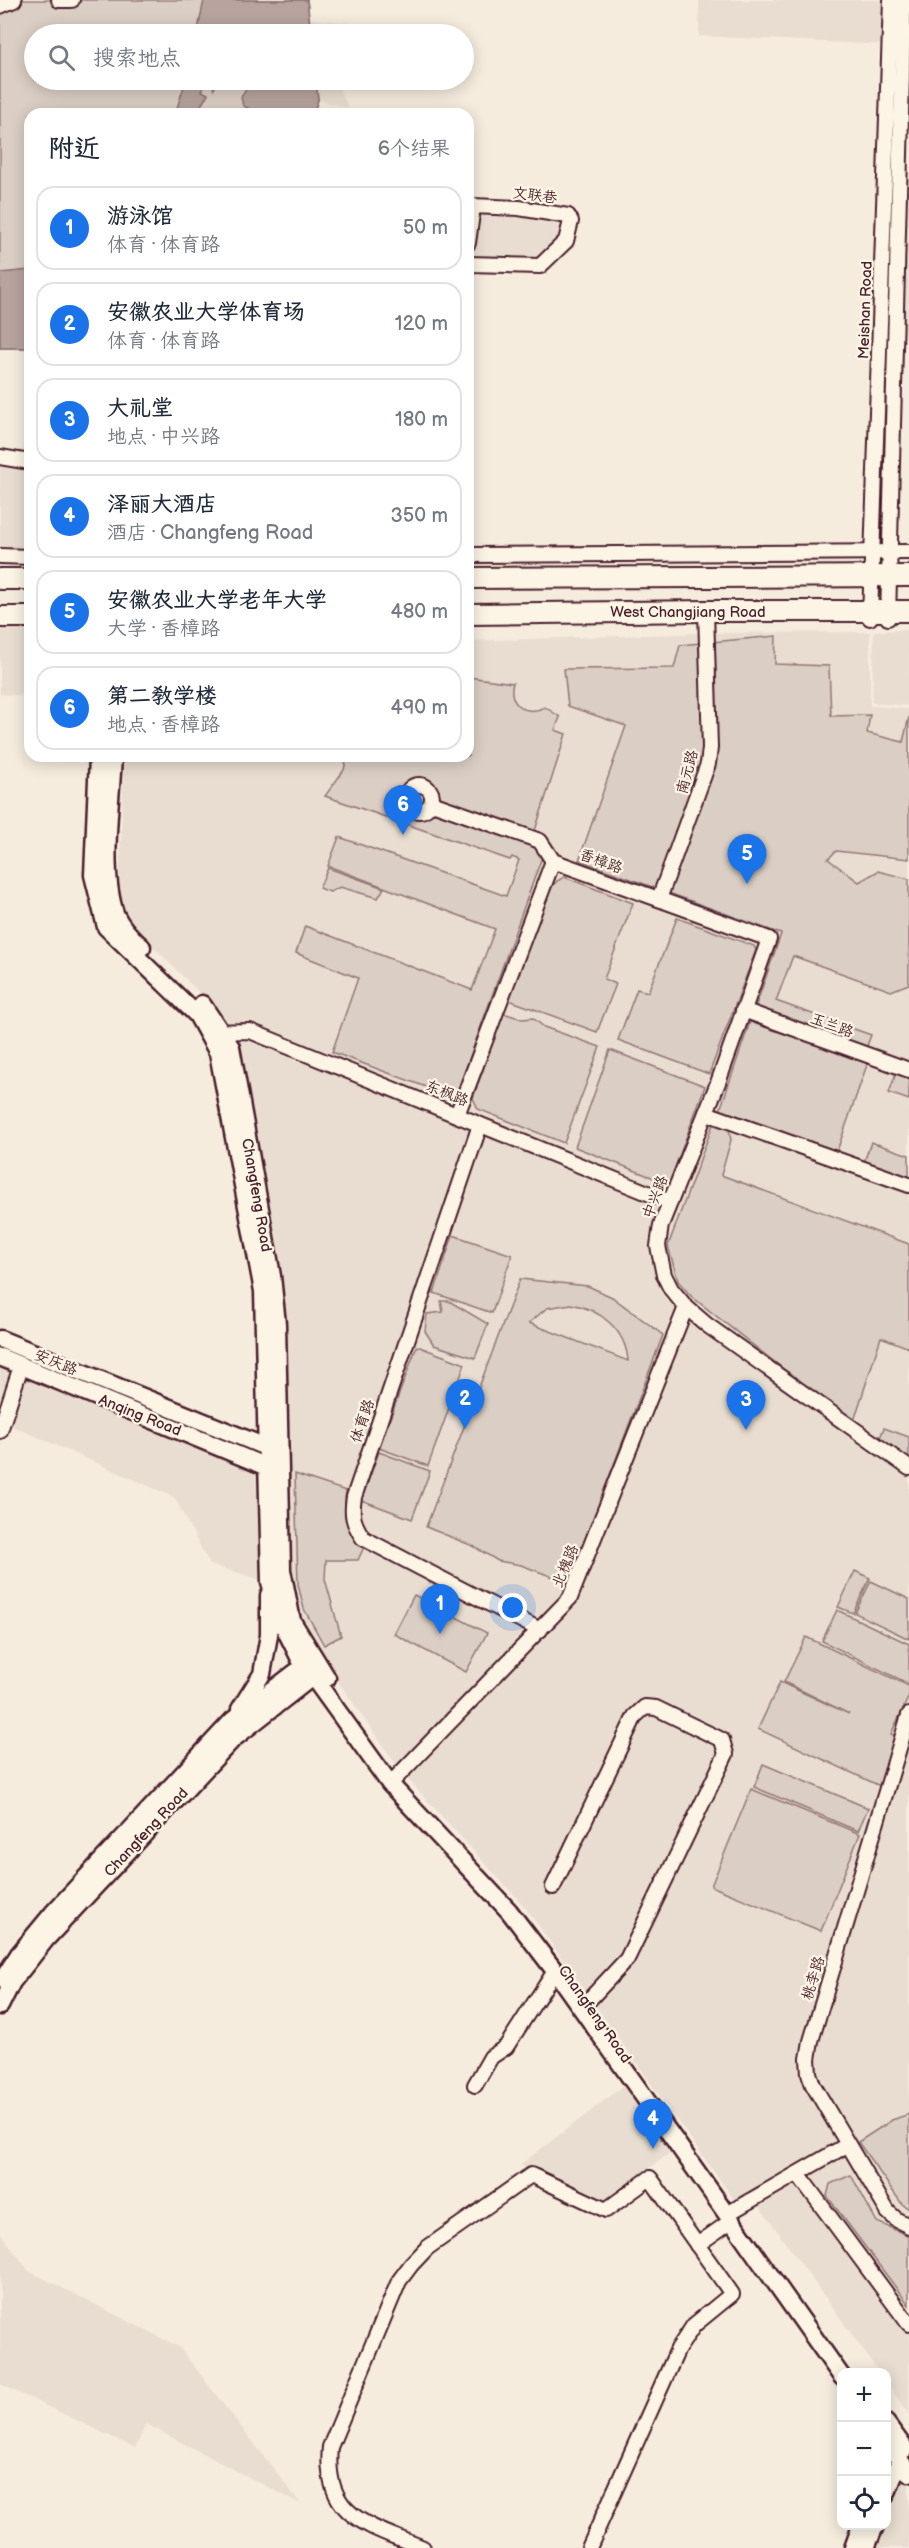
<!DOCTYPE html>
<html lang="zh">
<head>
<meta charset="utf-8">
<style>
	:root { --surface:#fff; --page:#f6f6f7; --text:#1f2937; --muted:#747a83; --line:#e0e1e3; --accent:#1a73e8 }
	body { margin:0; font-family:"Balsamiq Sans","LXGW WenKai TC",sans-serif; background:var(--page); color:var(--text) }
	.controls { position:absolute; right:18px; bottom:18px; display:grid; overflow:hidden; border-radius:12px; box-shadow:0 3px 15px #0003 }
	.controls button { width:54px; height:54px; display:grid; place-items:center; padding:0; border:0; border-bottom:2px solid var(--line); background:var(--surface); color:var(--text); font:30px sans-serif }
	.you { position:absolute; left:513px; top:1608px; width:21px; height:21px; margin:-15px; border:4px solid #fff; border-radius:50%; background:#1a73e8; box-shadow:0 0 0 9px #1a73e833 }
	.badge { display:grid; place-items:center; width:39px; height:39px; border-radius:50%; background:var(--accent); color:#fff; font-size:20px; font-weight:700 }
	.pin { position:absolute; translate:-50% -50px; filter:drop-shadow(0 2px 3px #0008) }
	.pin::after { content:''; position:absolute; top:32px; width:21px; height:18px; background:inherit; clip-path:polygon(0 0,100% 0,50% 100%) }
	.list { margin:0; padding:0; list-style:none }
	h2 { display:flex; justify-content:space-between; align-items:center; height:78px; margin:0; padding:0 24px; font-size:26px }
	h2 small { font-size:20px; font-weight:400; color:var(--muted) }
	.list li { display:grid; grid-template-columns:39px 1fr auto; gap:18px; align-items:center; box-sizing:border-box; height:84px; margin:0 12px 12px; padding:0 12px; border:2px solid var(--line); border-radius:18px }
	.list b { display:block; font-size:22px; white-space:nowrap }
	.list p { margin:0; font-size:20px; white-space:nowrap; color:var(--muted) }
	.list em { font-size:20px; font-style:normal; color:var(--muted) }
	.icon { flex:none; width:33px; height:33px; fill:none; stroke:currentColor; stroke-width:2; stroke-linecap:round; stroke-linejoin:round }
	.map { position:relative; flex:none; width:909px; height:2548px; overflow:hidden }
	.search { position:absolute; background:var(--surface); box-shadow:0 3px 15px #0003; left:24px; top:24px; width:450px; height:66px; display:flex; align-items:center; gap:15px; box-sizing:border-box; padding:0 21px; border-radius:33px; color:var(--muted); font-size:22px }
	.panel { position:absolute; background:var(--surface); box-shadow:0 3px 15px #0003; left:24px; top:108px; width:450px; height:654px; border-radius:18px }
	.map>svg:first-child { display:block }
	.built { fill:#e8ddd0 }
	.green { fill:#dbcec4; stroke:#927678; stroke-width:1.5; fill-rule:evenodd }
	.water { fill:#b8a39e; stroke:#8c6e70; stroke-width:1.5 }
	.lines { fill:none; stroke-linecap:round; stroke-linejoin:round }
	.minor-casing { stroke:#4a1f2b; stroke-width:18 }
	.major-casing { stroke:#4a1f2b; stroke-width:21 }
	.highway-casing { stroke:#4a1f2b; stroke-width:24 }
	.minor { stroke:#fcf5e5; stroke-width:14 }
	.major { stroke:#fcf5e5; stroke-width:16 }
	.highway { stroke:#fcf5e5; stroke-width:20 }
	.labels { text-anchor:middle; stroke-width:4.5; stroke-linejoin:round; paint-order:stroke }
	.street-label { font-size:15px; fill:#4a1f2b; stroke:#fcf5e5 }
</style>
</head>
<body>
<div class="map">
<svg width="909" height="2548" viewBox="0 0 909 2548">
	<rect width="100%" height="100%" fill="#f5ecde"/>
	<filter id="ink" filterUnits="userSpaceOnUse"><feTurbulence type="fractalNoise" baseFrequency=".0167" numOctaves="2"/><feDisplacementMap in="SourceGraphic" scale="12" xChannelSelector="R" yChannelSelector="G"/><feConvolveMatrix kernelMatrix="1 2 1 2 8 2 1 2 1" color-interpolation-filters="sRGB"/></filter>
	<g filter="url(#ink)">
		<g class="built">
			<polygon points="699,0 891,0 890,45 699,36"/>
			<polygon points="909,0 909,337 894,336"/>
			<polygon points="309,19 350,23 350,34 311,34"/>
			<polygon points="316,80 343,80 339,89 349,108 318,100"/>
			<polygon points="473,206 571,221 540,266 468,264 468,243"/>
			<polygon points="30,406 30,557 0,556 0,457 22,461"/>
			<polygon points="0,623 30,623 30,696 0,694"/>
			<polygon points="909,630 909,706 872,703 874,631"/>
			<polygon points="870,632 870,706 909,709 909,2415 887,2383 886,2372 879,2372 754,2199 740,2208 525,1907 403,1774 328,1667 298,1619 288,1568 237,1045 225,1019 139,932 124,910 119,889 124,756 468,756 468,641 705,633"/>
			<polygon points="0,1357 266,1467 270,1582 210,1565 174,1497 3,1422 0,1431"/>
			<polygon points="626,2084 674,2150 604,2201 520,2165"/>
			<polygon points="0,2232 29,2271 179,2347 301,2504 146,2424 135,2448 0,2384"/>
			<polygon points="900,2460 909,2473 909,2548 866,2548 875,2526 886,2526 887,2495"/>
		</g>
		<g class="green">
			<polygon points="0,0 307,0 311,34 34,34 34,80 316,80 318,100 313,114 30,114 30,348 0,348"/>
			<polygon points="776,636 775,664 829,666 831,716 870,715 867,733 903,742 909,717 909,859 836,851 828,859 859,882 878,871 909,879 909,984 891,991 793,956 776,1001 871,1035 865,1051 754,1011 781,934 579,860 626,726 568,706 564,669 674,668 680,645"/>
			<path d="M 468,677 L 513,683 C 507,704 526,717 545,707 L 560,717 L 555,730 L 566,734 L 532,840 L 542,857 L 458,1090 L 442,1093 L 332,1052 L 358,978 L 296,953 L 305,926 L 472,990 L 495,929 L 328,866 L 339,837 L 506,896 L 519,860 L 512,857 L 510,860 L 325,796 L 344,770 L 347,756 L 468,756 Z"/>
			<polygon points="328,868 384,888 378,898 340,887 330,892 319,888"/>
			<polygon points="564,877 633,903 604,979 616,984 597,1032 509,1000 547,892 557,881"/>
			<polygon points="677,918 754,946 756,950 709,1074 618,1040 637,989 648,992"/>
			<polygon points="503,1013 522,1019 533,1018 544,1027 600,1047 564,1143 478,1109 473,1098"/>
			<polygon points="750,1022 868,1062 837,1151 720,1110"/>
			<polygon points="610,1050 705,1086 669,1184 575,1147"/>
			<polygon points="896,1073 909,1078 909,1100 889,1093"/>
			<polygon points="715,1119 728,1124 731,1140 721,1175 909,1244 909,1348 881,1337 853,1424 691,1296 678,1281 668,1246"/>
			<polygon points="871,1142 909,1155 909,1177 864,1162"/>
			<polygon points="453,1235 512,1255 492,1313 434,1293"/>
			<path d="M 520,1279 L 588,1286 L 612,1297 L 663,1335 L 569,1583 L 521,1565 L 498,1561 L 473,1546 L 426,1527 ZM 571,1304 C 600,1309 626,1330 628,1361 L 529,1323 L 547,1308 Z"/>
			<polygon points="441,1301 449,1301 488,1324 475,1358 434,1345 425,1331 427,1314 443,1312"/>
			<polygon points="417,1346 465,1364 428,1466 379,1448"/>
			<polygon points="884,1428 909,1437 909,1463 878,1442"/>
			<polygon points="379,1452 430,1471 412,1519 361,1500"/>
			<path d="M 295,1474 L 346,1491 C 342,1515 349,1530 364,1547 L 358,1560 L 326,1560 L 325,1579 L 341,1636 L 324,1645 L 304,1609 L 298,1584 Z"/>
			<polygon points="855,1571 870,1578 853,1613 838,1607"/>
			<polygon points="871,1581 909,1599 909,1639 855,1613"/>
			<polygon points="414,1595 487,1633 466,1672 394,1634"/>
			<polygon points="837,1610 909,1644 909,1684 822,1641"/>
			<polygon points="806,1637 909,1686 909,1696 891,1734 904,1740 882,1787 758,1729 780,1682 849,1714 784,1682"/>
			<polygon points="763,1764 868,1808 858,1831 754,1787"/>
			<polygon points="751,1789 860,1834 821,1931 711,1886"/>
			<polygon points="909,2114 909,2209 902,2204 858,2142 892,2120"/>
			<polygon points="851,2175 877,2222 909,2236 909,2305 827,2196 830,2184"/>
		</g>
		<g class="water">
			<polygon points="204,0 307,0 311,34 197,34"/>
			<polygon points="186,80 217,80 214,89 211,82 205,85 202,91 208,94 200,107 201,114 175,114"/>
			<polygon points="231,80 316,80 318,100 313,114 246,114 248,108 243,106 241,97 247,88 242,81"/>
			<polygon points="30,270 30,348 0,348 0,273"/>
		</g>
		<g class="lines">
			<g class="minor-casing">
				<g id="minor">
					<polyline points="59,0 72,0"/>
					<polyline points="0,6 14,0"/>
					<polyline points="468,243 473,206 519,208 568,216 571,221 566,241 540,266 468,264"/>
					<polyline points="0,457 30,462"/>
					<polyline points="468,555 909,552"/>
					<polyline points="0,556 30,557"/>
					<polyline points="870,618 891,0"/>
					<polyline points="888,618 904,0"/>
					<circle cx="419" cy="798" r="13"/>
					<polyline points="432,803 540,841 553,861 769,939 719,1080 661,1225 658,1246 664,1275 671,1289 686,1307 707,1325 909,1468"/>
					<polyline points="659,899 708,764 710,748 706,611"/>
					<polyline points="743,1010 909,1070"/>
					<polyline points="214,1032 250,1031 670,1202"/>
					<polyline points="706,1113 909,1185"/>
					<polyline points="457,1115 553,861"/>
					<path d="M 480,1125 L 354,1497 C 351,1515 353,1523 363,1538 L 540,1630"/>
					<polyline points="0,1431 21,1366"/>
					<polyline points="909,1715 811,2041 808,2059 809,2073 813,2085 888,2212 897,2220 909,2226"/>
					<polyline points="390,1784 570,1598 686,1307"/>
					<polyline points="553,1887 635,1716 645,1707 656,1708 722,1740 726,1754 627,1959 587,2002"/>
					<polyline points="475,2085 491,2057 506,2047 555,1971"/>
					<polyline points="798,2174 909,2324"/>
					<polyline points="734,2210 847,2145"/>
					<polyline points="697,2245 731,2221"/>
					<path d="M 423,2548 C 369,2525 323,2518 330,2447 L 399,2281 L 411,2265 L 427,2248 L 531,2175 L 606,2210 L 650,2178 L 732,2294 L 694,2325 L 678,2349 L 589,2548"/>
				</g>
			</g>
			<g class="major-casing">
				<g id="major">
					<polyline points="98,756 93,875 106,927 197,1015 218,1053 263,1291 270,1582 284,1627 300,1659 390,1784 509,1911 555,1971 842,2377"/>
					<path d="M 113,756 C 111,801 101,868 114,910 C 118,924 132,938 142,947"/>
					<polyline points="202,1004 231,1047 272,1276 277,1324 282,1570 292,1621 327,1678"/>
					<polyline points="0,1339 273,1450"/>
					<polyline points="0,1357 274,1470"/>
					<polyline points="240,1709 262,1674 269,1635 269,1595"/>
					<polyline points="3,1979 19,1954 53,1913 233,1720 296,1672 318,1670"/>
					<polyline points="0,2006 12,1982 46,1939 233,1739 321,1670"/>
					<polyline points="886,2423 905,2449"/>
					<polyline points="886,2441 909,2473"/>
					<polyline points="886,2495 900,2460"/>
					<polyline points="853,2548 861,2526"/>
					<polyline points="866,2548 875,2526"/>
				</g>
			</g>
			<g class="highway-casing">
				<g id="highway">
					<polyline points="468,578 909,576"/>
					<polyline points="0,579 30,579"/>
					<polyline points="468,614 706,611 909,611"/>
					<polyline points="0,617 30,617"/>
				</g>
			</g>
			<use href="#minor" class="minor"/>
			<use href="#major" class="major"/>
			<use href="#highway" class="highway"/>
		</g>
	</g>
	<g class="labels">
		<g class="street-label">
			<text transform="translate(535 195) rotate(7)" y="5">文联巷</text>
			<text transform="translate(865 310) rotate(-88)" y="5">Meishan Road</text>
			<text x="688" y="617">West Changjiang Road</text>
			<text transform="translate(687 772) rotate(-75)" y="5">南元路</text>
			<text transform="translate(601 861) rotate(20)" y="5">香樟路</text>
			<text transform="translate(832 1025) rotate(20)" y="5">玉兰路</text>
			<text transform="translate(447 1093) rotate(22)" y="5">东枫路</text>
			<text transform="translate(257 1195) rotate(80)" y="5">Changfeng Road</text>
			<text transform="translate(655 1197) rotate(-69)" y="5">中兴路</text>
			<text transform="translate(56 1362) rotate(22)" y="5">安庆路</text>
			<text transform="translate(140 1415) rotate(22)" y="5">Anqing Road</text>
			<text transform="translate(362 1421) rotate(-71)" y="5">体育路</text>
			<text transform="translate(565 1566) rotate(-67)" y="5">北槐路</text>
			<text transform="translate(146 1832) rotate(-47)" y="5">Changfeng Road</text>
			<text transform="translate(813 1978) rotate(-73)" y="5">桃李路</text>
			<text transform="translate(595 2014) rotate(55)" y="5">Changfeng Road</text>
		</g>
	</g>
</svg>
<div class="controls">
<button>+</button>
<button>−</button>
<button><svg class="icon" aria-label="locate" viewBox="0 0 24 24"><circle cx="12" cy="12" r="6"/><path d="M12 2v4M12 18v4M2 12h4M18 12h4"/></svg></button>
</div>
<div class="you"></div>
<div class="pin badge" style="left:440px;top:1634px">1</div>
<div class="pin badge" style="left:465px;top:1429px">2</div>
<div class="pin badge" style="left:746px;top:1430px">3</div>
<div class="pin badge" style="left:653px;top:2149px">4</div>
<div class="pin badge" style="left:747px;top:884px">5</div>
<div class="pin badge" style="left:403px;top:835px">6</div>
<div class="search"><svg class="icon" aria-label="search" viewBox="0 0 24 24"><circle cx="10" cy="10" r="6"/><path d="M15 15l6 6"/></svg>搜索地点</div>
<section class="panel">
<h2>附近<small>6个结果</small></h2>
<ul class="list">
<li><span class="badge">1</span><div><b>游泳馆</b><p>体育 · 体育路</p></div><em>50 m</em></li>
<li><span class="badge">2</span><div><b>安徽农业大学体育场</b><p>体育 · 体育路</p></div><em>120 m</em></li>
<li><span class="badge">3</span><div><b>大礼堂</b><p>地点 · 中兴路</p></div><em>180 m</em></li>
<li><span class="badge">4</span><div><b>泽丽大酒店</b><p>酒店 · Changfeng Road</p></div><em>350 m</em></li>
<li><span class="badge">5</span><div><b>安徽农业大学老年大学</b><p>大学 · 香樟路</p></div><em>480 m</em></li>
<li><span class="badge">6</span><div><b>第二教学楼</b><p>地点 · 香樟路</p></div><em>490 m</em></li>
</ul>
</section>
</div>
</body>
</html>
